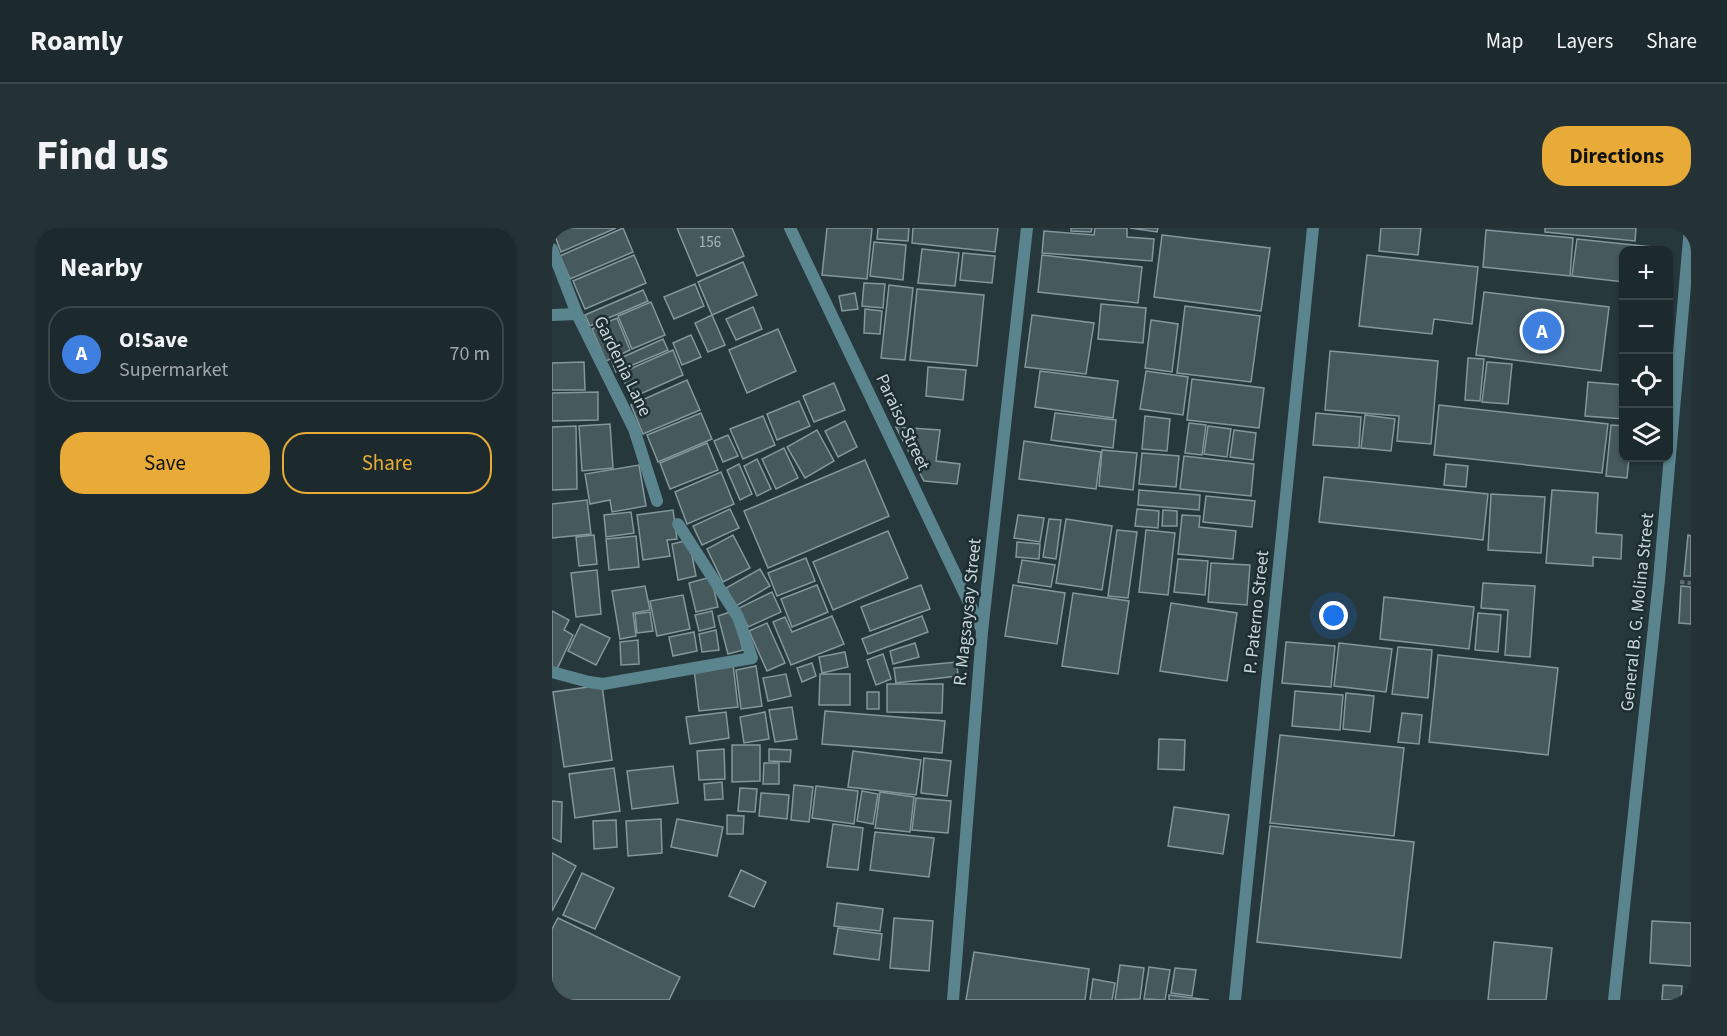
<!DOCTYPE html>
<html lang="en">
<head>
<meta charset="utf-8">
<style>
	:root { --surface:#1d2a2d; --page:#253235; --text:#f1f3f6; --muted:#a0a7aa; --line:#3b4649; --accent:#e8ab37 }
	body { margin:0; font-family:"Source Sans 3",sans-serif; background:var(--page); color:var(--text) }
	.controls { position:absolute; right:18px; top:18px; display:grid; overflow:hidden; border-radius:12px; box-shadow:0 2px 4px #0004 }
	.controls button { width:54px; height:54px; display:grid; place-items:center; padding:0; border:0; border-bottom:2px solid var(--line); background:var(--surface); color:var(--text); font:30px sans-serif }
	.you { position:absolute; left:782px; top:388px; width:21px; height:21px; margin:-15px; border:4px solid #fff; border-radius:50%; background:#1a73e8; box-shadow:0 0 0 9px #1a73e833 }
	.badge { display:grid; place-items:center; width:39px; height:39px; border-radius:50%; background:var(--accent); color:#fff; font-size:20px; font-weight:700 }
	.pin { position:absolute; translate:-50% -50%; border:3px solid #fff; box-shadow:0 2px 6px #0006 }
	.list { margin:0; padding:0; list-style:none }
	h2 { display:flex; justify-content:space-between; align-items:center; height:78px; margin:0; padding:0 24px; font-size:26px }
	h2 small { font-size:20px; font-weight:400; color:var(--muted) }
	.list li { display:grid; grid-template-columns:39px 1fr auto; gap:18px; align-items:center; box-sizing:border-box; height:96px; margin:0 12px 12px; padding:0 12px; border:2px solid var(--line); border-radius:24px }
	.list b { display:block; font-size:22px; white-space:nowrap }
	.list p { margin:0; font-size:20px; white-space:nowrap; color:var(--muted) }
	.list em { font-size:20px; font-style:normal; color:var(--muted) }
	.actions { display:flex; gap:12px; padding:18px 24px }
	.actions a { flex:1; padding:14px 0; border:2px solid var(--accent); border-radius:24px; text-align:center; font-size:21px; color:var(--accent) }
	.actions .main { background:var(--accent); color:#111 }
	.icon { flex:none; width:33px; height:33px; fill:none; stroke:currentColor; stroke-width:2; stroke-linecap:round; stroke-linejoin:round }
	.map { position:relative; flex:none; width:1139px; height:772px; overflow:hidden; border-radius:24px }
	header { display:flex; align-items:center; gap:36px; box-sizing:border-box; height:84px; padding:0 30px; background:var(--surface); border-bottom:2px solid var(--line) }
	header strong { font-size:28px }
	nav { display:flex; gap:33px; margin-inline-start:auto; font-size:21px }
	.intro { display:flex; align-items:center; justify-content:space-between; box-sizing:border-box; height:144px; padding:0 36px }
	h1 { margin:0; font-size:42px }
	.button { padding:15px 27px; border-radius:24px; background:var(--accent); color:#111; font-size:21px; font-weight:700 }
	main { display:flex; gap:36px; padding:0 36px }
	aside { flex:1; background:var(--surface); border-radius:24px; box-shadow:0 2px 4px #0004 }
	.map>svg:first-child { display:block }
	.building { fill:#46595d; stroke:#83979c; stroke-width:1.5 }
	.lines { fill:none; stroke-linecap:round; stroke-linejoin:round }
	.path { stroke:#606e72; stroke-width:4; stroke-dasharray:4.5 3; stroke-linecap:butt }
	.pedestrian { stroke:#5a858e; stroke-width:12 }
	.minor { stroke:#5a858e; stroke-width:12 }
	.tertiary { stroke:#5a858e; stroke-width:12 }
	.labels { text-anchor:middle; stroke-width:5; stroke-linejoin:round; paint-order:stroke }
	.number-label { font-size:15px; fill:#aab7b9 }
	.street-label { font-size:18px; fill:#cbd6d8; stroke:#1d2e32 }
</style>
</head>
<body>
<header>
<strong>Roamly</strong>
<nav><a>Map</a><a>Layers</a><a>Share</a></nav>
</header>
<div class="intro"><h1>Find us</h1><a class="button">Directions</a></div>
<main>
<aside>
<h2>Nearby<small></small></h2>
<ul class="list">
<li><span class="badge" style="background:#3f7fe0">A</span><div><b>O!Save</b><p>Supermarket</p></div><em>70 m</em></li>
</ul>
<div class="actions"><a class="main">Save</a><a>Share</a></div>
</aside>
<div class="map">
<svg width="1139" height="772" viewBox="0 0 1139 772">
	<rect width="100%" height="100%" fill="#27383c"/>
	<g class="building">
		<polygon points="0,0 64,0 9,24"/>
		<polygon points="71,0 81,24 18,51 8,28"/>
		<polygon points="125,0 180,0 192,28 145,48"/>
		<polygon points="275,0 320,0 315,51 270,47"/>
		<polygon points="326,0 357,0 356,13 325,11"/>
		<polygon points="361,0 446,0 443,24 360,15"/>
		<polygon points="519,0 540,0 539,4 519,3"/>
		<polygon points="543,0 575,0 575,9 602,11 600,33 490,25 492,3 542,7"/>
		<polygon points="578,0 606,0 605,4"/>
		<polygon points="829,0 869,0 866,27 827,23"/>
		<polygon points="993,0 1084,0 1083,13 993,4"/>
		<polygon points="934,2 1021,10 1018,48 931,39"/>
		<polygon points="610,7 718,20 709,83 602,69"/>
		<polygon points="1025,11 1100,19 1099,22 1072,22 1072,54 1020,48"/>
		<polygon points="322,14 354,17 351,52 318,48"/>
		<polygon points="370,21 407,25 403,58 366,55"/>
		<polygon points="411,25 443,28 440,55 408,52"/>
		<polygon points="82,27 94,55 33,81 21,53"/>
		<polygon points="490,27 590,39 586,75 486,64"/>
		<polygon points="815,27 926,39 920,96 882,91 880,106 807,98"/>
		<polygon points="191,34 205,67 160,87 146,54"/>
		<polygon points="312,55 333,56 331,80 310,78"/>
		<polygon points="143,56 152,78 122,91 112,69"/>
		<polygon points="337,57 361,60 353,132 329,130"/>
		<polygon points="365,61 432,67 425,138 358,132"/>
		<polygon points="91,62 96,73 38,98 33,87"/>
		<polygon points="932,64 1057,79 1049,143 924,127"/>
		<polygon points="303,65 306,81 290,83 287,68"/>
		<polygon points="99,74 113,107 80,121 66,88"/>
		<polygon points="549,76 594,80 591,115 546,111"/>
		<polygon points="633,78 708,88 699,154 625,145"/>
		<polygon points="201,79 210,101 184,112 174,91"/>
		<polygon points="313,81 330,83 328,106 312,105"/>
		<polygon points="160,87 173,117 156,124 143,95"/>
		<polygon points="480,87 542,95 534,146 473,139"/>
		<polygon points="65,90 78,122 54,133 40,101"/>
		<polygon points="599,92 626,96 620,144 593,140"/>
		<polygon points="226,101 244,143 195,165 177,122"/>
		<polygon points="139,107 149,129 130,137 121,115"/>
		<polygon points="111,111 116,122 64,144 60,134"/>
		<polygon points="121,122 131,147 79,170 69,145"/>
		<polygon points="778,123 886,133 879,216 845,213 847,188 773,182"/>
		<polygon points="916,130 932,131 928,173 913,172"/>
		<polygon points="32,134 33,162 0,162 0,135"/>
		<polygon points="935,134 960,136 956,176 930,174"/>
		<polygon points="376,139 414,142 411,172 374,168"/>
		<polygon points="488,143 566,153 561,190 483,179"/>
		<polygon points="594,143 636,149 631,187 588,181"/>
		<polygon points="640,151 712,160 707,200 635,192"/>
		<polygon points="135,152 148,182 91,206 79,177"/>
		<polygon points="1036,154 1072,157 1072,191 1033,188"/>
		<polygon points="282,155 293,182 262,194 251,168"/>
		<polygon points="46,164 46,192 0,193 0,165"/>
		<polygon points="247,173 258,198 225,212 215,186"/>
		<polygon points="887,177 1056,196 1050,245 882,227"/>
		<polygon points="149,185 160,211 106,234 95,207"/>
		<polygon points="503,185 564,192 561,220 499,212"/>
		<polygon points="764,185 809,189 807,220 761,217"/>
		<polygon points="813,187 843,191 839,223 809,220"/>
		<polygon points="211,188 223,217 191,231 178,201"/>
		<polygon points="593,188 618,191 615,223 590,221"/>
		<polygon points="293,193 305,219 286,229 273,203"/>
		<polygon points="637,195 654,197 650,227 633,225"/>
		<polygon points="58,196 61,240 30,243 27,198"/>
		<polygon points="1059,197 1072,198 1072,230 1077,230 1075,250 1054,248"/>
		<polygon points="24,198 25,261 0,262 0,199"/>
		<polygon points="656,198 679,201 675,229 652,226"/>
		<polygon points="344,199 388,202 384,233 408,236 405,256 372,253"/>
		<polygon points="265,202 282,233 253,250 235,219"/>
		<polygon points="682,202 704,205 701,232 678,229"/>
		<polygon points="176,207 186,228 171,234 162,213"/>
		<polygon points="472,213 549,224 544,261 467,251"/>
		<polygon points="155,215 166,242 118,261 108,235"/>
		<polygon points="232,220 246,250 224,261 210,231"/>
		<polygon points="550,222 585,225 581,262 547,258"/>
		<polygon points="590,225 627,228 624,259 587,256"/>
		<polygon points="632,228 702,236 699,268 628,261"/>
		<polygon points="205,231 219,261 205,268 192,238"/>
		<polygon points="313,232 337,288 216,340 192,283"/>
		<polygon points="187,236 200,266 188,272 175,242"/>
		<polygon points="894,236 916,238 914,259 892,257"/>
		<polygon points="87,237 94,278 60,284 58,272 38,276 33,246"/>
		<polygon points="169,244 182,276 135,296 123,264"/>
		<polygon points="772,249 936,266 931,312 767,294"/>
		<polygon points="587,262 648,267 647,282 586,277"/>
		<polygon points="1000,262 1046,265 1044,305 1070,307 1069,331 1041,329 1041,338 994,335"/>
		<polygon points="939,266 993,269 989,325 936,322"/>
		<polygon points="654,268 703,273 700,299 651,294"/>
		<polygon points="35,272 39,306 0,310 0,276"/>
		<polygon points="178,281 187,300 150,317 141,298"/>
		<polygon points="585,281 607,283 606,300 583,298"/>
		<polygon points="121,282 125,311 115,312 118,328 91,332 85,287"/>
		<polygon points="611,282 625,283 625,298 610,298"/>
		<polygon points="79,284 82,305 54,309 52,287"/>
		<polygon points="466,287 492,290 488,314 462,310"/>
		<polygon points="630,287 648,288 647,299 684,303 681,331 626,326"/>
		<polygon points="497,291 509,292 504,331 491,329"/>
		<polygon points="514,291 560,298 550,362 504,355"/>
		<polygon points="565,302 585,304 576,370 556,368"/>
		<polygon points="594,302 623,305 616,367 587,364"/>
		<polygon points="336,303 356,350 281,382 261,334"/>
		<polygon points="42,307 45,336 27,338 24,309"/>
		<polygon points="181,307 198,340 171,354 155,321"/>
		<polygon points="1136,307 1139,308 1139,348 1132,348"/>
		<polygon points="84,308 87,339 57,342 54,311"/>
		<polygon points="137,312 144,348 126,352 120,316"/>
		<polygon points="465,314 488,316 487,331 464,329"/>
		<polygon points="254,330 263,353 225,368 216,345"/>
		<polygon points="626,331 656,333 653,367 622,364"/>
		<polygon points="470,332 503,337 499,359 466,354"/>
		<polygon points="659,335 698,337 695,377 656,374"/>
		<polygon points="208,341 218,358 184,378 174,360"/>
		<polygon points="45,342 49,386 24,389 19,345"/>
		<polygon points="159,349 166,379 144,384 137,355"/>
		<polygon points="931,355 983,358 978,429 953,427 956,382 929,380"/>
		<polygon points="265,357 276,384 240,399 229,371"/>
		<polygon points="369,357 378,381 318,403 309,379"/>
		<polygon points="461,357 513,365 505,416 453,408"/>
		<polygon points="93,358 98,382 81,385 84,408 68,411 60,363"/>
		<polygon points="1129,358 1139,359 1139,396 1127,395"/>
		<polygon points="220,364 229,384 196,399 187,380"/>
		<polygon points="521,365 577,373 566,446 510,438"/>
		<polygon points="131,367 138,401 105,408 98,373"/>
		<polygon points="832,369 922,379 917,421 828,411"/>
		<polygon points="619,375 685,385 675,453 608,443"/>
		<polygon points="0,383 17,392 12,402 21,407 5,441 0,439"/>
		<polygon points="160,383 163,399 147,403 143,387"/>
		<polygon points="181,383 191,422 176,426 166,388"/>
		<polygon points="98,384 101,403 85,405 83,386"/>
		<polygon points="926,385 949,387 946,424 923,422"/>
		<polygon points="280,388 292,416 239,437 221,394 233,389 240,404"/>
		<polygon points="370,388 376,404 316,426 310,411"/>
		<polygon points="215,395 233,435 215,443 197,403"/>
		<polygon points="29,396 58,410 44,437 16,423"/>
		<polygon points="164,402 167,422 150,424 147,406"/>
		<polygon points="142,404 145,423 121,428 117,409"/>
		<polygon points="86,412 87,436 69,437 68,414"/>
		<polygon points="734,414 783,418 779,459 730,455"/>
		<polygon points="363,415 367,429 341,436 338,423"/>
		<polygon points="787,415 840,421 834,464 782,458"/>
		<polygon points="846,419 880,422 876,470 840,466"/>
		<polygon points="293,424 296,439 270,445 267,429"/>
		<polygon points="331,426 339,451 324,457 315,432"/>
		<polygon points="886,427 1006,440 996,527 877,514"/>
		<polygon points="405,434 406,448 344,455 342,440"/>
		<polygon points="260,435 264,448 250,454 245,440"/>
		<polygon points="181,436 186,479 147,483 142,441"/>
		<polygon points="204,438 210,478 189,481 184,442"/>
		<polygon points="234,446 239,468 216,473 211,450"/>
		<polygon points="268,446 298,446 298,477 267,477"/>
		<polygon points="335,456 391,456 390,485 335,484"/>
		<polygon points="50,457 60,532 12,539 1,464"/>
		<polygon points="743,463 791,467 788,502 740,498"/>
		<rect x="315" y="464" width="12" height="17"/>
		<polygon points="794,465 822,468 818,504 791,501"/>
		<polygon points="240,479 245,511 223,514 217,482"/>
		<polygon points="273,483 393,493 390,525 270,516"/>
		<polygon points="174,484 177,510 138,516 134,489"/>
		<polygon points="213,484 217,511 192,515 188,489"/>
		<polygon points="850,485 870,487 867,516 846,514"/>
		<polygon points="728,507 852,520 842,608 718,595"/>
		<polygon points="607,511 633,512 632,542 606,541"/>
		<polygon points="180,517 208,517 208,553 180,554"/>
		<polygon points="172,521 173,551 147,552 145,523"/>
		<polygon points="217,521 239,522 238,534 217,533"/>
		<polygon points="301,523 369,532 364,567 296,559"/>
		<polygon points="372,530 399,533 395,568 369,565"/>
		<polygon points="212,535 227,535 227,556 211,556"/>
		<polygon points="121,538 126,575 80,581 75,543"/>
		<polygon points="62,540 68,583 23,590 17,546"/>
		<polygon points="170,554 171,571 153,572 152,556"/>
		<polygon points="242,557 261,559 257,594 239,592"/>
		<polygon points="264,558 306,563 302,596 260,590"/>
		<polygon points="188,560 205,561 203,584 186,583"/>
		<polygon points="310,563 326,566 321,596 305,593"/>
		<polygon points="328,564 362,569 358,604 323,600"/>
		<polygon points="209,565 237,567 235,591 207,588"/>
		<polygon points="364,570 399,573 396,605 360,602"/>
		<polygon points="0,573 10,574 9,614 0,610"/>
		<polygon points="622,579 677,587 671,626 616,618"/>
		<polygon points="175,587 192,588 191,606 175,606"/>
		<polygon points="109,591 110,625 76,628 74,593"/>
		<polygon points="125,591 171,599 165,628 119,619"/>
		<polygon points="64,592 65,619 42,621 41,593"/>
		<polygon points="281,596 311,600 306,642 275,639"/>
		<polygon points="718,598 862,614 849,730 705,714"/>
		<polygon points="323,604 382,610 377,649 318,642"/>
		<polygon points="0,625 24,638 0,683"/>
		<polygon points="189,642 214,654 202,679 177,668"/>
		<polygon points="30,645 62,660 43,701 11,687"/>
		<polygon points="285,675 331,681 328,703 282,698"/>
		<polygon points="6,690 128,749 117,772 0,772 0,701"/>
		<polygon points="342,690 381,693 377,743 338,740"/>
		<polygon points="1100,693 1139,695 1139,738 1098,735"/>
		<polygon points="286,700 330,706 327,732 282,726"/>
		<polygon points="942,714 1000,720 994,772 936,772"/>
		<polygon points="422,724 537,741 533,772 414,772"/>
		<polygon points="568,737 592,740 588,771 563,772"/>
		<polygon points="597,739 618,742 613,772 592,771"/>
		<polygon points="623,740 644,742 640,768 619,765"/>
		<polygon points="541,751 563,755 560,772 538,772"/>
		<polygon points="1111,757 1130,758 1129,772 1110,772"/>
		<polygon points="617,767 657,772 617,772"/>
	</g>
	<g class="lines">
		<polyline class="path" points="1128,354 1139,355"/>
		<polyline class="pedestrian" points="37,454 51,456 200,430 186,389 126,296"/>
		<g class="minor">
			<polyline points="238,0 430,402"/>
			<polyline points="0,21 25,86 82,201 105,273"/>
			<polyline points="0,87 25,86"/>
			<polyline points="0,444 37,454"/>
			<polyline points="401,772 430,404 475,0"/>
			<polyline points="683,772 761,0"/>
		</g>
		<polyline class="tertiary" points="1062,772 1107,352 1138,0"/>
	</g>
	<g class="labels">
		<g class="number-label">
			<text x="158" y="19">156</text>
		</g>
		<g class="street-label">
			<text transform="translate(71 138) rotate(64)" y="6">Gardenia Lane</text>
			<text transform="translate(351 194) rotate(65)" y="6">Paraiso Street</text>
			<text transform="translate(415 384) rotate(-84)" y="6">R. Magsaysay Street</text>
			<text transform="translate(704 384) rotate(-84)" y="6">P. Paterno Street</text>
			<text transform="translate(1085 384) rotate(-84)" y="6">General B. G. Molina Street</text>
		</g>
	</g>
</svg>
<div class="controls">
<button>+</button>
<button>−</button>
<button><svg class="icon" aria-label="locate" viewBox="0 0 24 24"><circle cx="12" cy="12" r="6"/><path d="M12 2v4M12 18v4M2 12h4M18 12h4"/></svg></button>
<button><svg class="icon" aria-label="layers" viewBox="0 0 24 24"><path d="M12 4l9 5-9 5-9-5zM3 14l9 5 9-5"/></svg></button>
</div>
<div class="you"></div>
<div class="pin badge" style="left:990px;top:103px;background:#3f7fe0">A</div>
</div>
</main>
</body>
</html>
